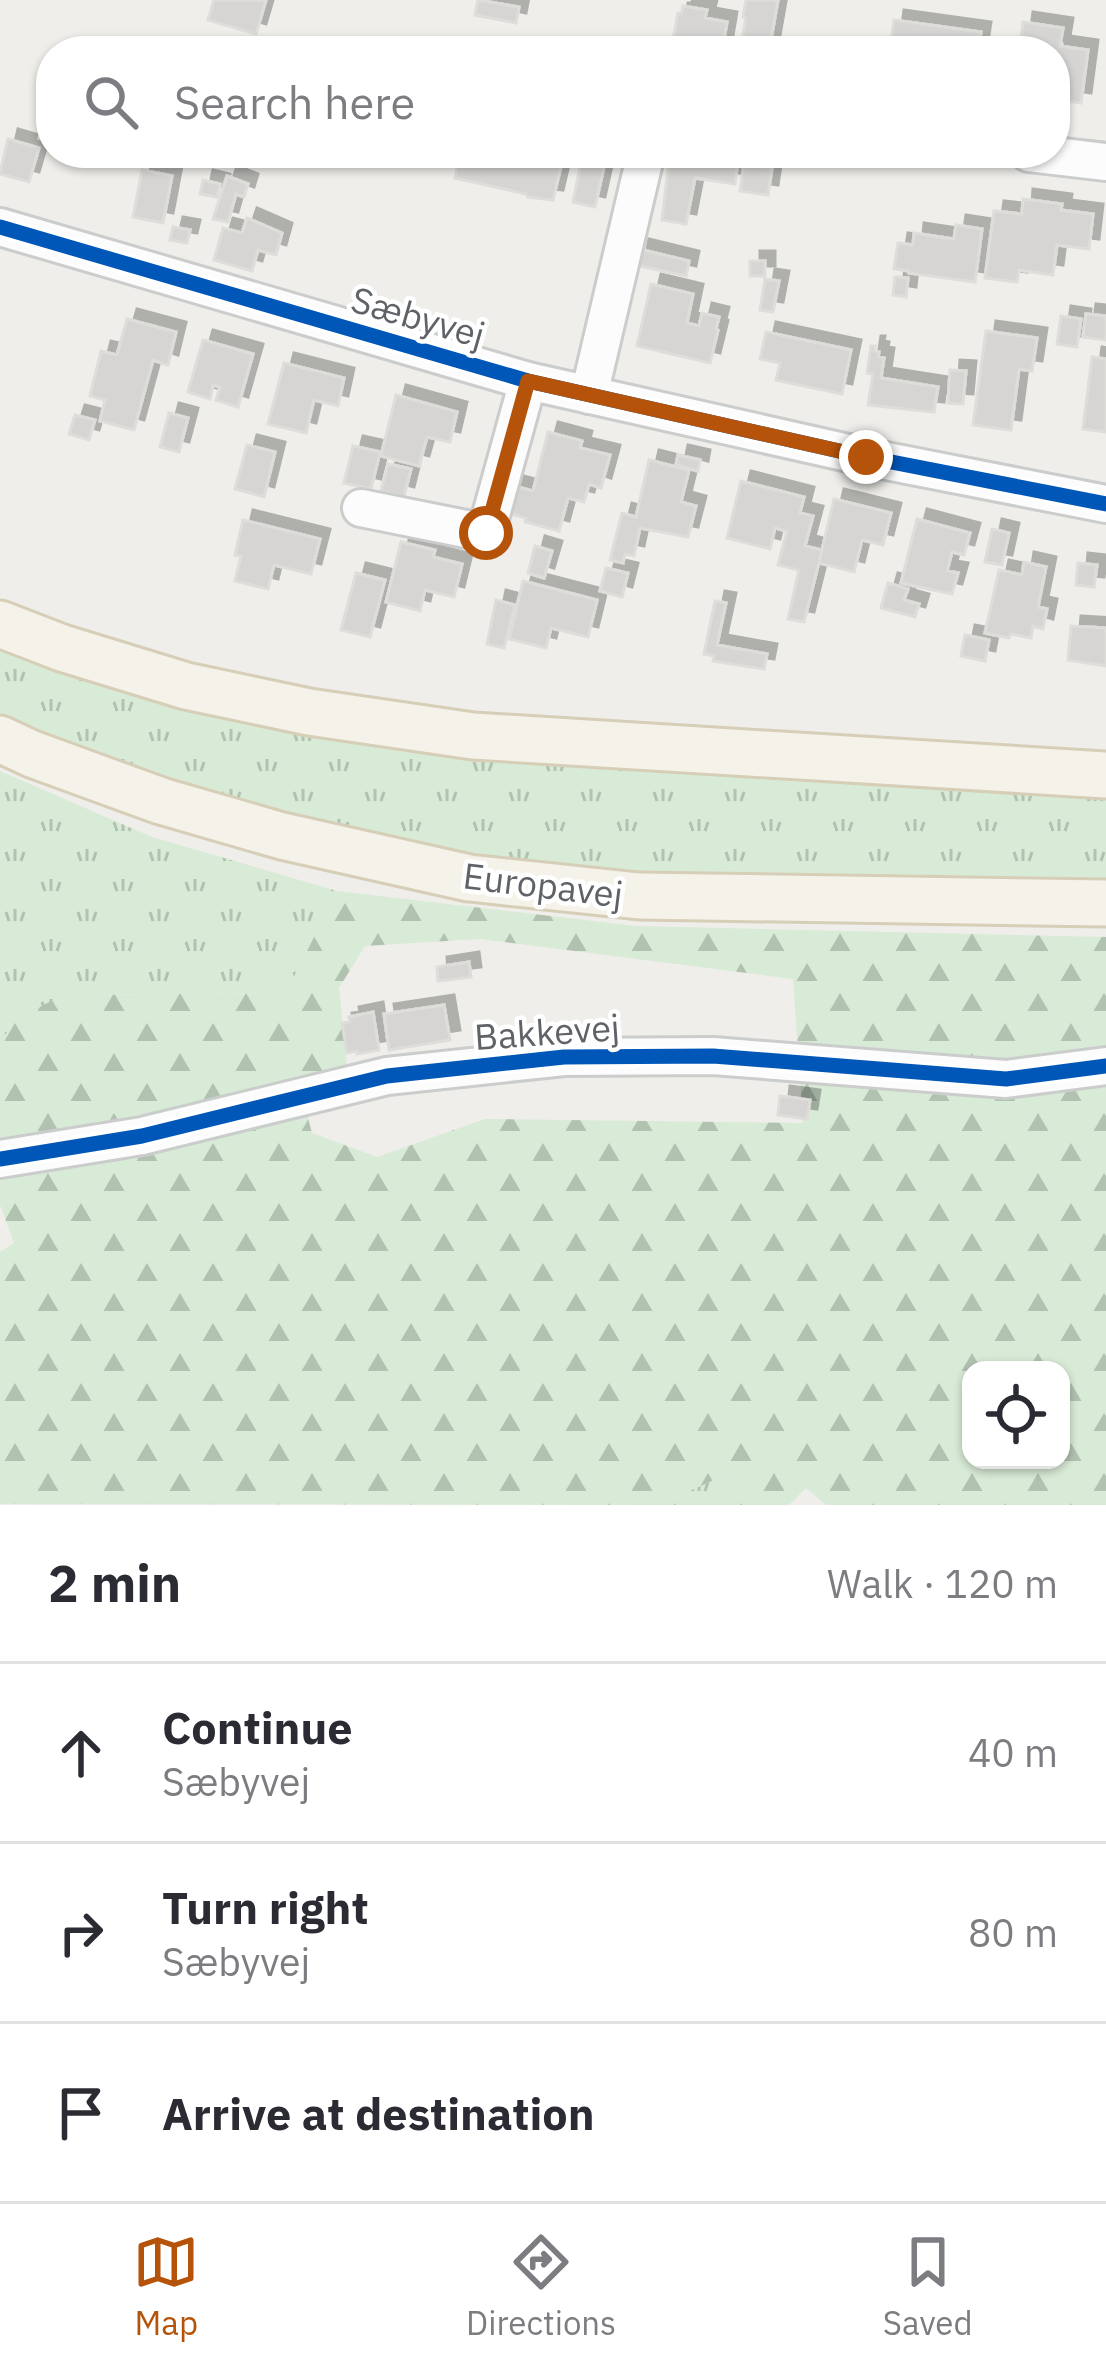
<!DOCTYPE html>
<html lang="en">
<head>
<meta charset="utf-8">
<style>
	:root { --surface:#fff; --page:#f2f2f3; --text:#2b2b33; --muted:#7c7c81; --line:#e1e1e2; --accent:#b45309 }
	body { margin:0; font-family:"IBM Plex Sans",sans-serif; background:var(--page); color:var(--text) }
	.controls { position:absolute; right:36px; bottom:36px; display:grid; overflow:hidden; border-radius:24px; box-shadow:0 3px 9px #0004 }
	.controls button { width:108px; height:108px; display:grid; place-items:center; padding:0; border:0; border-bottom:3px solid var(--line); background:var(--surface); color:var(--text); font:60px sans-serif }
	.stop { position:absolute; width:36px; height:36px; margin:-27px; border:9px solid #b45309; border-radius:50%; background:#fff }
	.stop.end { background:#b45309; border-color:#fff; box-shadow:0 3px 12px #0008 }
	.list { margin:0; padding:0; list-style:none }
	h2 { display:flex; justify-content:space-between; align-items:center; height:156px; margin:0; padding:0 48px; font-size:51px }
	h2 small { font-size:39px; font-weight:400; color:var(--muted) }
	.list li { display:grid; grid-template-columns:78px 1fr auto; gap:36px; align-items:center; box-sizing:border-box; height:180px; padding:0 48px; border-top:3px solid var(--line) }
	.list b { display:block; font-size:45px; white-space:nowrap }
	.list p { margin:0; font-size:39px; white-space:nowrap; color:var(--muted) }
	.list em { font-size:39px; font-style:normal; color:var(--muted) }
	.icon { flex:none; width:66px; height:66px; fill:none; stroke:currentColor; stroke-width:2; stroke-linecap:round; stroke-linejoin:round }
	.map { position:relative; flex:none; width:1106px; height:1505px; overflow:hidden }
	.search { position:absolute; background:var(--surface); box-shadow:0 3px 9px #0004; left:36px; right:36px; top:36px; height:132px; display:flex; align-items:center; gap:30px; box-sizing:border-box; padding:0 42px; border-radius:48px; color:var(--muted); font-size:45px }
	.sheet { height:696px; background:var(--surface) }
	nav { display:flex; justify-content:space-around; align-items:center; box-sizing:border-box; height:168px; border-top:3px solid var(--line); background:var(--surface); font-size:33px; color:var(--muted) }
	nav a { display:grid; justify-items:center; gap:6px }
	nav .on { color:var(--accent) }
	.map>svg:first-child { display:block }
	.grass { fill:url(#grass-tufts) }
	.forest { fill:url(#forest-firs); fill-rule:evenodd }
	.building { fill:#d6d5d3; stroke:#deddd9; stroke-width:3; filter:url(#shadow) }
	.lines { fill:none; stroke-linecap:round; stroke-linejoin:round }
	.minor-casing { stroke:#cbcccc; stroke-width:42 }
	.major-casing { stroke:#d7ceb8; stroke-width:51 }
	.minor { stroke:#fdfcfc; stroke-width:36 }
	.major { stroke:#f4f2e9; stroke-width:45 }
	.cycleway-casing { stroke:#fff; stroke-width:22 }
	.cycleway { stroke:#0057b8; stroke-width:15 }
	.route { stroke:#b45309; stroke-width:15 }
	.labels { text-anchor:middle; stroke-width:9; stroke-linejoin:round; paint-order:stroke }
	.street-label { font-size:36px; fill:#5f6368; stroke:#fff }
</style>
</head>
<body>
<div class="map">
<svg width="1106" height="1505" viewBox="0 0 1106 1505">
	<defs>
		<pattern id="grass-tufts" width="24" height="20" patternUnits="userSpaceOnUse" patternTransform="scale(3)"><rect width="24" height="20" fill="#d8ebd6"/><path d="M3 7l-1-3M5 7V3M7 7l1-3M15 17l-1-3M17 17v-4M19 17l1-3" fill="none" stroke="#b2c2b1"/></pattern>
		<pattern id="forest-firs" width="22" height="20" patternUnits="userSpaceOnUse" patternTransform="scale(3)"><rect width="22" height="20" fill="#d8ebd6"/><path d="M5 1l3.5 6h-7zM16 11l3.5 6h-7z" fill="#b2c2b1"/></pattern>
		<filter id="shadow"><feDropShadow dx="10" dy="-10" stdDeviation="0" flood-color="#0004"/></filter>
	</defs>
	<rect width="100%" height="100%" fill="#efeeea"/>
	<g class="grass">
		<polygon points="0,645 59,667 1106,793 1106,887 759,884 470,860 187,790 0,720"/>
		<polygon points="0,771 152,837 337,891 286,993 63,995 0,1046"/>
		<polygon points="738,1470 735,1505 684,1505 686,1492"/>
	</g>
	<path class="forest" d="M 337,891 L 636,926 L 1106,937 L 1106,1505 L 826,1505 L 806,1488 L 789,1505 L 735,1505 L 737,1470 L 687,1492 L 684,1505 L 0,1504 L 0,1252 L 14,1243 L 0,1205 L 0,1046 L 12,1021 L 63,995 L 286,993 ZM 480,939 L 793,979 L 803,1123 L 485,1119 L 377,1157 L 312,1133 L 305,1107 L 347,1066 L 339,988 L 365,946 ZM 971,1370 L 1061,1370 L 1061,1460 L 971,1460 Z"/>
	<g class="building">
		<polygon points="214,0 266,0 256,34 208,20"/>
		<polygon points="478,0 519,7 516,23 475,15"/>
		<polygon points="746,0 778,0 769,51 740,51 746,18 743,17"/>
		<polygon points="683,6 707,10 705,18 727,22 722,51 671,51 678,13 682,13"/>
		<polygon points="894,20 981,32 978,51 890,51"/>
		<polygon points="1023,22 1063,28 1060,46 1088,50 1081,103 1055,99 1055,51 1019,51"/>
		<polygon points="48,108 51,109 51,142 39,138"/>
		<polygon points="8,139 39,148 29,182 0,174"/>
		<polygon points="460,153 521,153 562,162 553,200 528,197 526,194 455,178"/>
		<polygon points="670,153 739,153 735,184 695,178 686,224 662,220"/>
		<polygon points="581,162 604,167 595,207 573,202"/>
		<polygon points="744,164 772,168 768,195 740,191"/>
		<polygon points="142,170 172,176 163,223 133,217"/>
		<polygon points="227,176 248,184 244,197 236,194 228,222 213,219"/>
		<polygon points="203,180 220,184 217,197 200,194"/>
		<polygon points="1023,199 1062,204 1061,210 1093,214 1089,249 1057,245 1053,275 1019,270 1017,282 985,278 994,211 1022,214"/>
		<polygon points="247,218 282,233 276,255 258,250 252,271 214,260 223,228 242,233"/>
		<polygon points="956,225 982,229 975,282 909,273 909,271 894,269 898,243 913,245 914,233 954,239"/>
		<polygon points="173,227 190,230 187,243 170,240"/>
		<polygon points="639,249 689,261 686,276 636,265"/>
		<rect x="750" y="261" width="15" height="15"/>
		<polygon points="895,277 908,278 906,297 893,295"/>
		<polygon points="765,279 779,281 773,312 760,310"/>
		<polygon points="651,284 693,294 687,323 699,326 702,313 719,317 716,329 718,330 710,363 637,346"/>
		<polygon points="1086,314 1106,316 1106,340 1083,337"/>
		<polygon points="1061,316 1081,319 1077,347 1057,344"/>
		<polygon points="127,319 176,332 168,365 153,360 134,430 100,421 105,400 90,396 101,351 117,355"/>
		<polygon points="986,331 1037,338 1032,371 1019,369 1011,430 973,425"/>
		<polygon points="766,332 851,350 842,394 776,380 780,363 760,359"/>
		<polygon points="203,340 253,354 238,407 216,400 220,387 213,385 210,399 188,392"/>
		<polygon points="871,346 875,346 874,351 879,352 878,357 884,358 881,378 938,387 934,412 868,405 873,374 867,373"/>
		<polygon points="1092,357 1106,359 1106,432 1083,429"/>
		<polygon points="284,363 344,378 338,406 314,400 306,433 268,424"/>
		<polygon points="950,370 966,371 963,404 948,403"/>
		<polygon points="396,395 457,412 450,442 427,437 419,466 381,456"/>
		<polygon points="169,413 188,418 179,452 160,447"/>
		<polygon points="75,415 95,420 89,440 69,434"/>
		<polygon points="548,432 582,441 580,448 610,455 601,488 589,484 584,502 568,498 559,531 525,522 526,518 507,513 514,486 533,491"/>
		<polygon points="247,445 275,452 264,497 235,489"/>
		<polygon points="353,446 380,452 371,489 344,483"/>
		<polygon points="678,455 700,460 698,471 676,465"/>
		<polygon points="649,460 689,470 681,502 696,506 688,537 640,528 634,556 625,554 623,563 610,560 622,513 636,517"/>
		<polygon points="388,464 411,469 404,497 381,491"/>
		<polygon points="741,481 804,497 800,513 813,516 805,546 822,550 804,622 788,619 799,570 778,565 787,531 775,528 770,549 727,538"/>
		<polygon points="834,499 891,513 883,545 862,540 854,572 819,563"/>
		<polygon points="917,519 970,533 964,555 952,552 947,571 958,573 952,594 901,583"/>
		<polygon points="243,520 320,539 311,574 274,565 268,589 235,581 241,556 235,555"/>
		<polygon points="992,529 1009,533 1002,565 985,562"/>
		<polygon points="401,542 435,550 433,557 462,564 454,597 425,590 420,611 386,602"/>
		<polygon points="535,546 552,551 544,578 528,573"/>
		<polygon points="1024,562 1046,567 1038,607 1047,609 1043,629 1033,626 1031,638 1011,634 1009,638 985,633 999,570 1022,575"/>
		<polygon points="1078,563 1097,565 1094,587 1076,585"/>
		<polygon points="606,568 628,573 622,597 600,591"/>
		<polygon points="356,573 385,580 370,637 341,630"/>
		<polygon points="523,581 597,600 588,637 551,628 546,648 509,639"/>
		<polygon points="888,583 908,589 904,600 919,604 915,617 881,608"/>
		<polygon points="496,600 515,605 504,648 487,644"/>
		<polygon points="715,601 726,603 717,645 767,654 764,669 713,661 714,656 704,654"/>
		<polygon points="1071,626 1106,628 1106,666 1068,660"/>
		<polygon points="965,635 989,640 985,661 961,656"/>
		<polygon points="469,962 471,977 438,981 437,967"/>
		<polygon points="444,1005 450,1040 389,1050 384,1014"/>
		<polygon points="373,1012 379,1050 357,1054 357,1051 347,1053 342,1023 350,1022 349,1017"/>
		<polygon points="780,1096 810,1100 807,1119 778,1115"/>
	</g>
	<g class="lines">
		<g class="minor-casing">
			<g id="minor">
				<polyline points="1029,153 1106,162"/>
				<polyline points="0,227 528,381 866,457 1106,504"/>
				<polyline points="589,395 646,153"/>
				<polyline points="361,508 486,533 528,381"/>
				<polyline points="0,1159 142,1136 387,1076 564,1057 713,1056 1006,1079 1106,1066"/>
			</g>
		</g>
		<g class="major-casing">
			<g id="major">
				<polyline points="0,624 62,648 186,686 309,712 473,736 1106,775"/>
				<polyline points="0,739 32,754 161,801 282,836 469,878 639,896 1106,903"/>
			</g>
		</g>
		<use href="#minor" class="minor"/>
		<use href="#major" class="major"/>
		<g class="cycleway-casing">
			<g id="cycleway">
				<polyline points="0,227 528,381 866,457 1106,504"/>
				<polyline points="0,1159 142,1136 387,1076 564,1057 713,1056 1006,1079 1106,1066"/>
			</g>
		</g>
		<use href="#cycleway" class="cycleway"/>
	</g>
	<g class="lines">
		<polyline class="route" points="486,533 528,381 866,457"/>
	</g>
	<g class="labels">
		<g class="street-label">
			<text transform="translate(418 317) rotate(16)" y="13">Sæbyvej</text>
			<text transform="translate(543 885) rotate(7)" y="13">Europavej</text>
			<text transform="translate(547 1032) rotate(-4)" y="13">Bakkevej</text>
		</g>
	</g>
</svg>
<div class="controls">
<button><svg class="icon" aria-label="locate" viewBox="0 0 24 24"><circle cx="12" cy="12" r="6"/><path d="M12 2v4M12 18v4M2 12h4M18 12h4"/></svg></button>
</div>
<div class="stop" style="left:486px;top:533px"></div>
<div class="stop end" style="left:866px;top:457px"></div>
<div class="search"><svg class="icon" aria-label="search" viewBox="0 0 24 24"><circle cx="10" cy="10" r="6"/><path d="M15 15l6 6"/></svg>Search here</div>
</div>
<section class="sheet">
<h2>2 min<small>Walk · 120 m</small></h2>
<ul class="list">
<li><svg class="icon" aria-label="ahead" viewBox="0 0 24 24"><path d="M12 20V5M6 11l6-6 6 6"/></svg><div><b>Continue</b><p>Sæbyvej</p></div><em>40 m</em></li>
<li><svg class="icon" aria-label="right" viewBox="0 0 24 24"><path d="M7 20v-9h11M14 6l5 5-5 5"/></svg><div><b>Turn right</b><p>Sæbyvej</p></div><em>80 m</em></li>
<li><svg class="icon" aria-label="arrive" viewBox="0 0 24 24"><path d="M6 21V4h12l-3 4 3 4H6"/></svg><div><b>Arrive at destination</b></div></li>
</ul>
</section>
<nav>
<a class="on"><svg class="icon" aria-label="map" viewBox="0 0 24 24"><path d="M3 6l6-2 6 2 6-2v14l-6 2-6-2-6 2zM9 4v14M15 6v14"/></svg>Map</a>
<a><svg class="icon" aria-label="directions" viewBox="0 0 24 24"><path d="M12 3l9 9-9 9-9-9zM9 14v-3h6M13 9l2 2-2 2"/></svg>Directions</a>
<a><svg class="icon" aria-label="saved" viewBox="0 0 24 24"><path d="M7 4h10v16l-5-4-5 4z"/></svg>Saved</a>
</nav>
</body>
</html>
